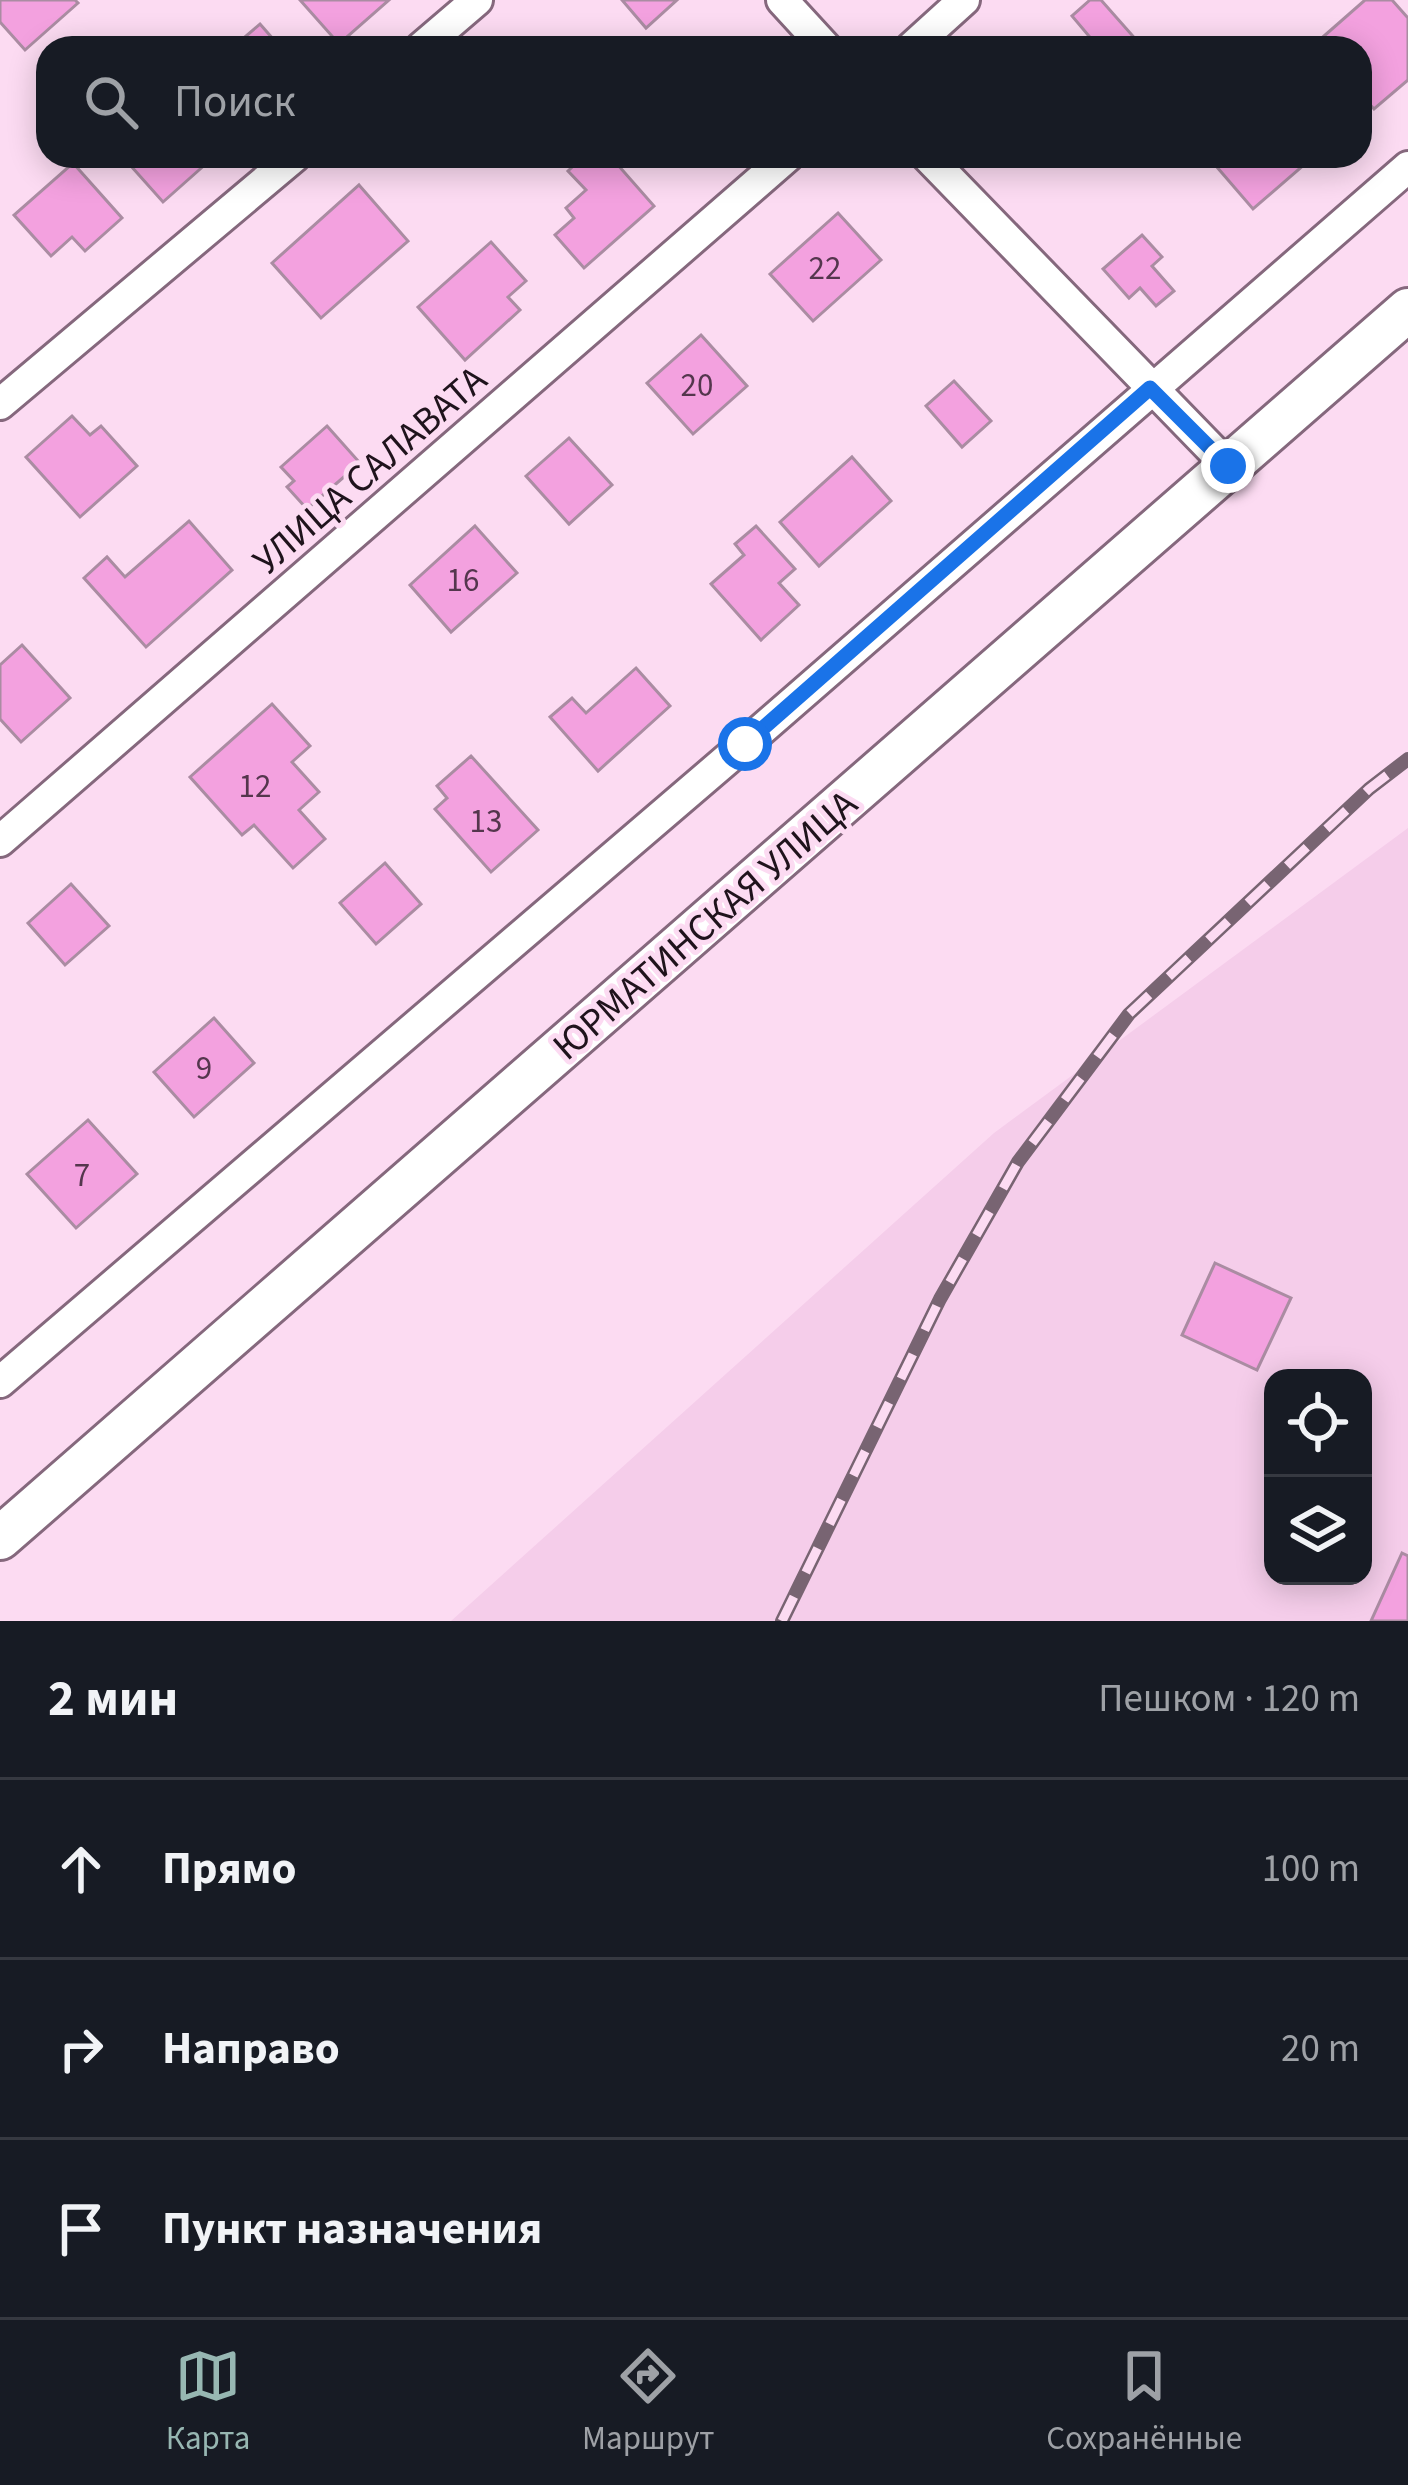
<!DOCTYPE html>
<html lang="ru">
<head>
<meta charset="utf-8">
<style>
	:root { --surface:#171b24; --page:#20242c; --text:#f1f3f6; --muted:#9ea1a6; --line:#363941; --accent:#97b7b2 }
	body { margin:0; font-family:"Source Sans 3",sans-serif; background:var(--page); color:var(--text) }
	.controls { position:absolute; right:36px; bottom:36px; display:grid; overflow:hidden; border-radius:24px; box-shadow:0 6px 30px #0003 }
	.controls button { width:108px; height:108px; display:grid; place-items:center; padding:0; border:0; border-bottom:3px solid var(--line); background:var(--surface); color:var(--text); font:60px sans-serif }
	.stop { position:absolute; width:36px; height:36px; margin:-27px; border:9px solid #1a73e8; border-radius:50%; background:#fff }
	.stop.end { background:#1a73e8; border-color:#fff; box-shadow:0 3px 12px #0008 }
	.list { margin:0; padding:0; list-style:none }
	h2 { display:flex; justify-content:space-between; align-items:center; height:156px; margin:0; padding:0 48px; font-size:51px }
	h2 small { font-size:39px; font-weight:400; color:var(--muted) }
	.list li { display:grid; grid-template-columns:78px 1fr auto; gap:36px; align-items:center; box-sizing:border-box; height:180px; padding:0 48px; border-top:3px solid var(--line) }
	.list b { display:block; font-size:45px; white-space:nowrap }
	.list em { font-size:39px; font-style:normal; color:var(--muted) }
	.icon { flex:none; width:66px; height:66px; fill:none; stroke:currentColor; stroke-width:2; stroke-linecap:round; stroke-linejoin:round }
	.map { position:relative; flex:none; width:1408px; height:1621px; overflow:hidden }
	.search { position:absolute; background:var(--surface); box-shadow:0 6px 30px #0003; left:36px; right:36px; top:36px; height:132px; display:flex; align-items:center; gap:30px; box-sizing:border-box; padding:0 42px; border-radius:36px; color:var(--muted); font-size:45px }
	.sheet { height:696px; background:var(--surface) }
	nav { display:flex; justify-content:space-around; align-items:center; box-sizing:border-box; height:168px; border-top:3px solid var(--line); background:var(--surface); font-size:33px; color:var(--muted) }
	nav a { display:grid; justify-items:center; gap:6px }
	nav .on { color:var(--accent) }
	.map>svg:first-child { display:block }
	.built { fill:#f5cdea; fill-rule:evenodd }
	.building { fill:#f3a1df; stroke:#aa8ca2; stroke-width:3 }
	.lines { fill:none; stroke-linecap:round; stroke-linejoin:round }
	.street-casing { stroke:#85687d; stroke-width:36 }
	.secondary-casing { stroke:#85687d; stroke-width:48 }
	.street { stroke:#fff; stroke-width:30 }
	.secondary { stroke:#fff; stroke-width:42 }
	.rail-casing { stroke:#786472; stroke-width:14 }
	.rail { stroke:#fcdbf2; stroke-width:9; stroke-dasharray:27; stroke-linecap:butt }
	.route { stroke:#1a73e8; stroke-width:15 }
	.labels { text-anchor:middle; stroke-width:10; stroke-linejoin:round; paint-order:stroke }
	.number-label { font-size:33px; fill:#54364d }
	.street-label { font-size:39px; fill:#1f131c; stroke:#fcdbf2 }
</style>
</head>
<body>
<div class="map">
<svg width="1408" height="1621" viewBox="0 0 1408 1621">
	<rect width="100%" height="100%" fill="#fcdbf2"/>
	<path class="built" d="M 1408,828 L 1408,1621 L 451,1621 L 994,1133 ZM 1273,1378 L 1363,1378 L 1363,1576 L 1273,1576 Z"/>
	<g class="building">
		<polygon points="0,0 75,0 78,3 25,50 0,22"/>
		<polygon points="300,0 389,0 339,44"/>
		<polygon points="622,0 677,0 646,28"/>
		<polygon points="1090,0 1101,0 1139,43 1133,48 1099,48 1072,16"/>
		<polygon points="1365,0 1392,0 1408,18 1408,80 1374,109 1360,94 1360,48 1320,48 1316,43"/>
		<polygon points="260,24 281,48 232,48"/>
		<polygon points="122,156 202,156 208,162 163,202"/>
		<polygon points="584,156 610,156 654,206 584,268 555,235 574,218 566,208 586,190 568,171"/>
		<polygon points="1213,156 1310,156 1312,158 1253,209 1210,159"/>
		<polygon points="73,163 122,218 85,251 72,237 51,256 14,215"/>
		<polygon points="359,185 408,241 321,318 272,263"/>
		<polygon points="838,213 881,260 813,321 770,274"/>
		<polygon points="1142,235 1162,257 1152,266 1174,291 1156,306 1140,288 1129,298 1103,269"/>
		<polygon points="491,242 526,281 508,297 520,310 465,360 418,307"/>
		<polygon points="701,335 747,386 693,434 647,383"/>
		<polygon points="954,381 991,421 962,447 926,406"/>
		<polygon points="72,416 90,435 101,426 137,466 80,517 26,457"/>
		<polygon points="327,426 360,463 307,509 287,487 294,481 281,467"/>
		<polygon points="569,438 612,485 569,524 526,476"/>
		<polygon points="852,457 891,501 819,566 780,522"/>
		<polygon points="189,521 232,570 146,647 84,578 107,557 125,577"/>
		<polygon points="475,526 517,573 451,632 410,585"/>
		<polygon points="756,526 795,569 779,583 799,605 761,640 711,584 744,555 735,544"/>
		<polygon points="22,645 70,698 21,742 0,719 0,665"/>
		<polygon points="636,668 670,706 598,771 550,717 572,698 586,713"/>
		<polygon points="272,704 310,746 292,762 319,792 299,810 325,839 293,868 254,825 242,835 190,777"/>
		<polygon points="471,756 538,830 491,872 435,809 447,798 437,786"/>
		<polygon points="385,863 421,904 376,944 340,903"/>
		<polygon points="71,884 109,926 65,965 28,923"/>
		<polygon points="214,1018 254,1063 194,1117 154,1072"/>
		<polygon points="88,1120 137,1174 76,1228 27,1174"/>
		<polygon points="1215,1263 1291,1298 1257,1370 1182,1335"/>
		<polygon points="1402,1553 1408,1556 1408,1621 1371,1621"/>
	</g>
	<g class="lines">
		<g class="street-casing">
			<g id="street">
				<polyline points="782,0 826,48"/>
				<polyline points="421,48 477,0"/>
				<polyline points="911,48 964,0"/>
				<polyline points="927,156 1228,466"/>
				<polyline points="0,404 295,156"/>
				<polyline points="0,841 788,156"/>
				<polyline points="0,1382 745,744 1408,167"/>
			</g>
		</g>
		<g class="secondary-casing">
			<polyline id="secondary" points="0,1538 1408,310"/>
		</g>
		<use href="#street" class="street"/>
		<use href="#secondary" class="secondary"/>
		<g class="rail-casing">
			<polyline id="rail" points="782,1621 940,1299 1018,1162 1129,1014 1369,789 1408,759"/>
		</g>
		<use href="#rail" class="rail"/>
	</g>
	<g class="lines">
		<polyline class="route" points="745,744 1150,388 1228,466"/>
	</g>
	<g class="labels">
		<g class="number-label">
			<text x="825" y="279">22</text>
			<text x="697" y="396">20</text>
			<text x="463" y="591">16</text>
			<text x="255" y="797">12</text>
			<text x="486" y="832">13</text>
			<text x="204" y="1079">9</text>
			<text x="82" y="1186">7</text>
		</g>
		<g class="street-label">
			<text transform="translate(369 469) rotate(-41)" y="14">УЛИЦА САЛАВАТА</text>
			<text transform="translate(704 924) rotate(-41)" y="14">ЮРМАТИНСКАЯ УЛИЦА</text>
		</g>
	</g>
</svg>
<div class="controls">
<button><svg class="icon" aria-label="locate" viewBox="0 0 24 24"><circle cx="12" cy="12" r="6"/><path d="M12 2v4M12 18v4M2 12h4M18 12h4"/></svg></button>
<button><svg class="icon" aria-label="layers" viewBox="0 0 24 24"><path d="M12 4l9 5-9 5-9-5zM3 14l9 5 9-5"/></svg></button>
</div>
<div class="stop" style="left:745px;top:744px"></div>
<div class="stop end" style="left:1228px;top:466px"></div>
<div class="search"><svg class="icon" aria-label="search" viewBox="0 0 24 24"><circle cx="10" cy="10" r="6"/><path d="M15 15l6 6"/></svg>Поиск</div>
</div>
<section class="sheet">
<h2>2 мин<small>Пешком · 120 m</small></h2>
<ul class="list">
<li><svg class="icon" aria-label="ahead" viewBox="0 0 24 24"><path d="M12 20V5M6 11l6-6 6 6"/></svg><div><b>Прямо</b></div><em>100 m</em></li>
<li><svg class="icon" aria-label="right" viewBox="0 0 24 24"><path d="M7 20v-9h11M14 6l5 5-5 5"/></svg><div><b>Направо</b></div><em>20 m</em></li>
<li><svg class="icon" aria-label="arrive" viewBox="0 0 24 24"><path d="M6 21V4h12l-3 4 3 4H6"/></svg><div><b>Пункт назначения</b></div></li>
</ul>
</section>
<nav>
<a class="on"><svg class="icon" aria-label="map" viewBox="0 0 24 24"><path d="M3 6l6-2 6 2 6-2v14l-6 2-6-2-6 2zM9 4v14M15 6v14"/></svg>Карта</a>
<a><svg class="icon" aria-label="directions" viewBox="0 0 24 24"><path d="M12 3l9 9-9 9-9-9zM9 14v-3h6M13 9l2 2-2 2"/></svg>Маршрут</a>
<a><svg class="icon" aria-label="saved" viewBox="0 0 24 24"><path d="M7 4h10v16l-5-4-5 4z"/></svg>Сохранённые</a>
</nav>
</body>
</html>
